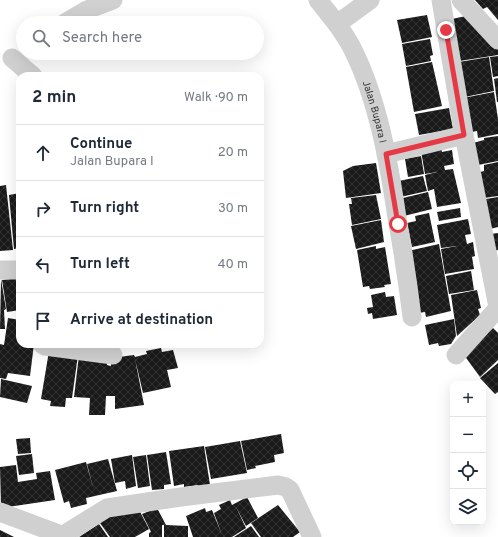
<!DOCTYPE html>
<html lang="en">
<head>
<meta charset="utf-8">
<style>
	:root { --surface:#fff; --page:#f2f2f3; --text:#1f2937; --muted:#747a83; --line:#e0e1e3 }
	body { margin:0; font-family:Overpass,sans-serif; background:var(--page); color:var(--text) }
	.controls { position:absolute; right:12px; bottom:12px; display:grid; overflow:hidden; border-radius:8px; box-shadow:0 4px 16px #0002 }
	.controls button { width:36px; height:36px; display:grid; place-items:center; padding:0; border:0; border-bottom:1px solid var(--line); background:var(--surface); color:var(--text); font:20px sans-serif }
	.stop { position:absolute; width:12px; height:12px; margin:-9px; border:3px solid #e63946; border-radius:50%; background:#fff }
	.stop.end { background:#e63946; border-color:#fff; box-shadow:0 1px 4px #0008 }
	.list { margin:0; padding:0; list-style:none }
	h2 { display:flex; justify-content:space-between; align-items:center; height:52px; margin:0; padding:0 16px; font-size:17px }
	h2 small { font-size:13px; font-weight:400; color:var(--muted) }
	.list li { display:grid; grid-template-columns:26px 1fr auto; gap:12px; align-items:center; box-sizing:border-box; height:56px; padding:0 16px; border-top:1px solid var(--line) }
	.list b { display:block; font-size:15px; white-space:nowrap }
	.list p { margin:0; font-size:13px; white-space:nowrap; color:var(--muted) }
	.list em { font-size:13px; font-style:normal; color:var(--muted) }
	.icon { flex:none; width:22px; height:22px; fill:none; stroke:currentColor; stroke-width:2; stroke-linecap:round; stroke-linejoin:round }
	.map { position:relative; flex:none; width:498px; height:537px; overflow:hidden }
	.search { position:absolute; background:var(--surface); box-shadow:0 4px 16px #0002; left:16px; top:16px; width:248px; height:44px; display:flex; align-items:center; gap:10px; box-sizing:border-box; padding:0 14px; border-radius:22px; color:var(--muted); font-size:15px }
	.panel { position:absolute; background:var(--surface); box-shadow:0 4px 16px #0002; left:16px; top:72px; width:248px; height:276px; border-radius:12px }
	.map>svg:first-child { display:block }
	.building { fill:url(#building-cross-hatch) }
	.lines { fill:none; stroke-linecap:round; stroke-linejoin:round }
	.minor { stroke:#d0d0d0; stroke-width:19 }
	.route { stroke:#e63946; stroke-width:5 }
	.labels { text-anchor:middle; stroke-width:4; stroke-linejoin:round; paint-order:stroke }
	.street-label { font-size:10px; fill:#333; stroke:#fff }
</style>
</head>
<body>
<div class="map">
<svg width="498" height="537" viewBox="0 0 498 537">
	<defs>
		<pattern id="building-cross-hatch" width="8" height="8" patternUnits="userSpaceOnUse"><rect width="8" height="8" fill="#1a1a1a"/><path d="M0 0l8 8M0 8l8-8" fill="none" stroke="#333"/></pattern>
	</defs>
	<rect width="100%" height="100%" fill="#fff"/>
	<g class="building">
		<polygon points="475,0 498,0 498,20 487,7 483,9"/>
		<polygon points="427,15 432,37 402,43 397,20"/>
		<polygon points="466,16 498,45 498,55 453,62 452,19"/>
		<polygon points="430,39 433,55 430,56 431,61 406,66 402,44"/>
		<polygon points="498,56 498,76 493,77 490,57"/>
		<polygon points="489,57 494,91 460,98 453,63"/>
		<polygon points="432,62 442,106 414,112 406,67"/>
		<polygon points="498,78 498,102 497,102 494,79"/>
		<polygon points="494,92 498,119 498,134 478,138 477,131 472,132 463,98"/>
		<polygon points="449,108 453,129 419,135 415,114"/>
		<polygon points="498,136 498,161 473,166 473,143 484,140 484,138"/>
		<polygon points="441,147 442,152 452,150 454,164 444,166 445,170 453,169 461,203 437,207 434,189 428,191 425,175 437,172 425,174 421,151"/>
		<polygon points="421,156 424,174 408,177 405,159"/>
		<polygon points="498,162 498,196 484,198 480,172 484,171 484,165"/>
		<polygon points="376,163 381,193 346,198 343,171 353,166"/>
		<polygon points="423,176 427,191 396,198 394,182"/>
		<polygon points="6,185 13,250 0,251 0,186"/>
		<polygon points="428,192 432,209 404,216 403,198"/>
		<polygon points="20,193 20,248 14,249 9,195"/>
		<polygon points="376,195 381,219 352,225 349,204 352,204 351,198"/>
		<polygon points="498,197 498,227 490,229 480,200"/>
		<polygon points="460,208 461,217 439,221 437,212"/>
		<polygon points="429,213 435,242 412,247 407,223 416,221 415,216"/>
		<polygon points="468,219 471,234 465,235 467,244 473,242 475,256 472,257 474,269 445,274 441,249 457,246 441,248 437,225"/>
		<polygon points="381,220 384,242 356,249 351,226"/>
		<polygon points="498,233 498,250 494,251 490,234"/>
		<polygon points="439,244 451,311 426,317 425,312 418,313 408,251"/>
		<polygon points="376,246 376,249 385,247 391,284 384,285 385,287 370,289 369,286 363,287 357,250"/>
		<polygon points="471,271 474,290 449,294 446,276"/>
		<polygon points="20,278 20,310 7,312 2,280"/>
		<polygon points="1,279 6,309 4,310 5,329 0,329"/>
		<polygon points="477,290 481,308 478,309 480,315 457,336 451,295"/>
		<polygon points="385,292 386,297 394,296 397,315 373,319 372,313 368,314 367,308 373,307 371,295"/>
		<polygon points="8,318 20,320 20,344 34,344 30,376 8,373 6,379 0,378 0,344 4,345"/>
		<polygon points="454,319 456,336 451,344 439,346 438,343 429,345 425,325"/>
		<polygon points="493,328 498,333 498,360 480,377 464,355"/>
		<polygon points="161,348 162,352 173,350 178,368 167,370 171,387 143,393 135,359 144,405 115,409 115,396 106,396 105,415 89,415 90,398 74,397 79,355 107,362 107,365 111,366 111,358 134,355 135,357 147,354 146,351"/>
		<polygon points="49,351 78,355 72,398 66,398 65,407 50,406 51,401 41,399"/>
		<polygon points="498,363 498,392 495,394 480,378"/>
		<polygon points="1,379 32,386 27,403 0,397"/>
		<polygon points="281,434 284,453 274,455 275,462 255,466 256,468 247,470 241,441"/>
		<polygon points="30,438 31,453 18,454 16,439"/>
		<polygon points="240,441 247,473 211,479 205,447"/>
		<polygon points="204,446 210,485 198,487 198,485 184,487 184,484 174,486 169,451"/>
		<polygon points="166,452 171,484 164,485 164,489 152,490 147,455"/>
		<polygon points="32,454 34,473 19,475 16,456"/>
		<polygon points="132,455 136,486 126,489 125,481 115,483 111,459"/>
		<polygon points="146,455 150,486 138,488 133,457"/>
		<polygon points="108,459 117,491 86,498 87,504 71,508 69,501 64,503 55,470 86,462 94,491 87,464"/>
		<polygon points="16,465 18,482 37,479 36,473 50,471 55,500 1,508 0,467"/>
		<polygon points="247,497 258,518 246,526 236,507 246,528 232,537 193,537 186,516 205,508 206,512 212,510 222,535 214,513 221,509 219,505 230,500 232,505"/>
		<polygon points="136,504 149,529 135,537 110,537 100,523 120,507"/>
		<polygon points="278,505 300,532 293,537 261,537 251,523"/>
		<polygon points="157,508 166,525 188,526 188,537 164,537 164,525 162,525 162,537 149,537 149,533 151,532 142,514"/>
		<polygon points="99,524 108,537 79,537"/>
		<polygon points="251,526 259,537 234,537"/>
		<polygon points="0,530 14,537 0,537"/>
	</g>
	<g class="lines">
		<g class="minor">
			<polyline points="318,0 337,24"/>
			<path id="s1" d="M 370,0 L 337,24 C 343,33 349,41 353,50 C 378,100 389,163 397,218 C 403,251 408,284 412,317"/>
			<polyline points="441,0 464,135 498,307"/>
			<polyline points="461,0 498,40"/>
			<polyline points="65,23 87,10 113,0"/>
			<polyline points="12,58 33,76"/>
			<polyline points="386,154 464,135"/>
			<polyline points="0,270 20,270"/>
			<polyline points="42,344 45,346 113,355"/>
			<polyline points="456,355 498,308"/>
			<polyline points="0,512 61,535"/>
			<polyline points="60,537 107,508 181,497 278,485 286,487 290,490 312,537"/>
		</g>
	</g>
	<g class="lines">
		<polyline class="route" points="398,224 386,154 464,135 446,30"/>
	</g>
	<g class="labels">
		<g class="street-label">
			<text dy="4" stroke="none"><textPath href="#s1" startOffset="137">Jalan Bupara I</textPath></text>
		</g>
	</g>
</svg>
<div class="controls">
<button>+</button>
<button>−</button>
<button><svg class="icon" aria-label="locate" viewBox="0 0 24 24"><circle cx="12" cy="12" r="6"/><path d="M12 2v4M12 18v4M2 12h4M18 12h4"/></svg></button>
<button><svg class="icon" aria-label="layers" viewBox="0 0 24 24"><path d="M12 4l9 5-9 5-9-5zM3 14l9 5 9-5"/></svg></button>
</div>
<div class="stop" style="left:398px;top:224px"></div>
<div class="stop end" style="left:446px;top:30px"></div>
<div class="search"><svg class="icon" aria-label="search" viewBox="0 0 24 24"><circle cx="10" cy="10" r="6"/><path d="M15 15l6 6"/></svg>Search here</div>
<section class="panel">
<h2>2 min<small>Walk · 90 m</small></h2>
<ul class="list">
<li><svg class="icon" aria-label="ahead" viewBox="0 0 24 24"><path d="M12 20V5M6 11l6-6 6 6"/></svg><div><b>Continue</b><p>Jalan Bupara I</p></div><em>20 m</em></li>
<li><svg class="icon" aria-label="right" viewBox="0 0 24 24"><path d="M7 20v-9h11M14 6l5 5-5 5"/></svg><div><b>Turn right</b></div><em>30 m</em></li>
<li><svg class="icon" aria-label="left" viewBox="0 0 24 24"><path d="M17 20v-9H6M10 6l-5 5 5 5"/></svg><div><b>Turn left</b></div><em>40 m</em></li>
<li><svg class="icon" aria-label="arrive" viewBox="0 0 24 24"><path d="M6 21V4h12l-3 4 3 4H6"/></svg><div><b>Arrive at destination</b></div></li>
</ul>
</section>
</div>
</body>
</html>
